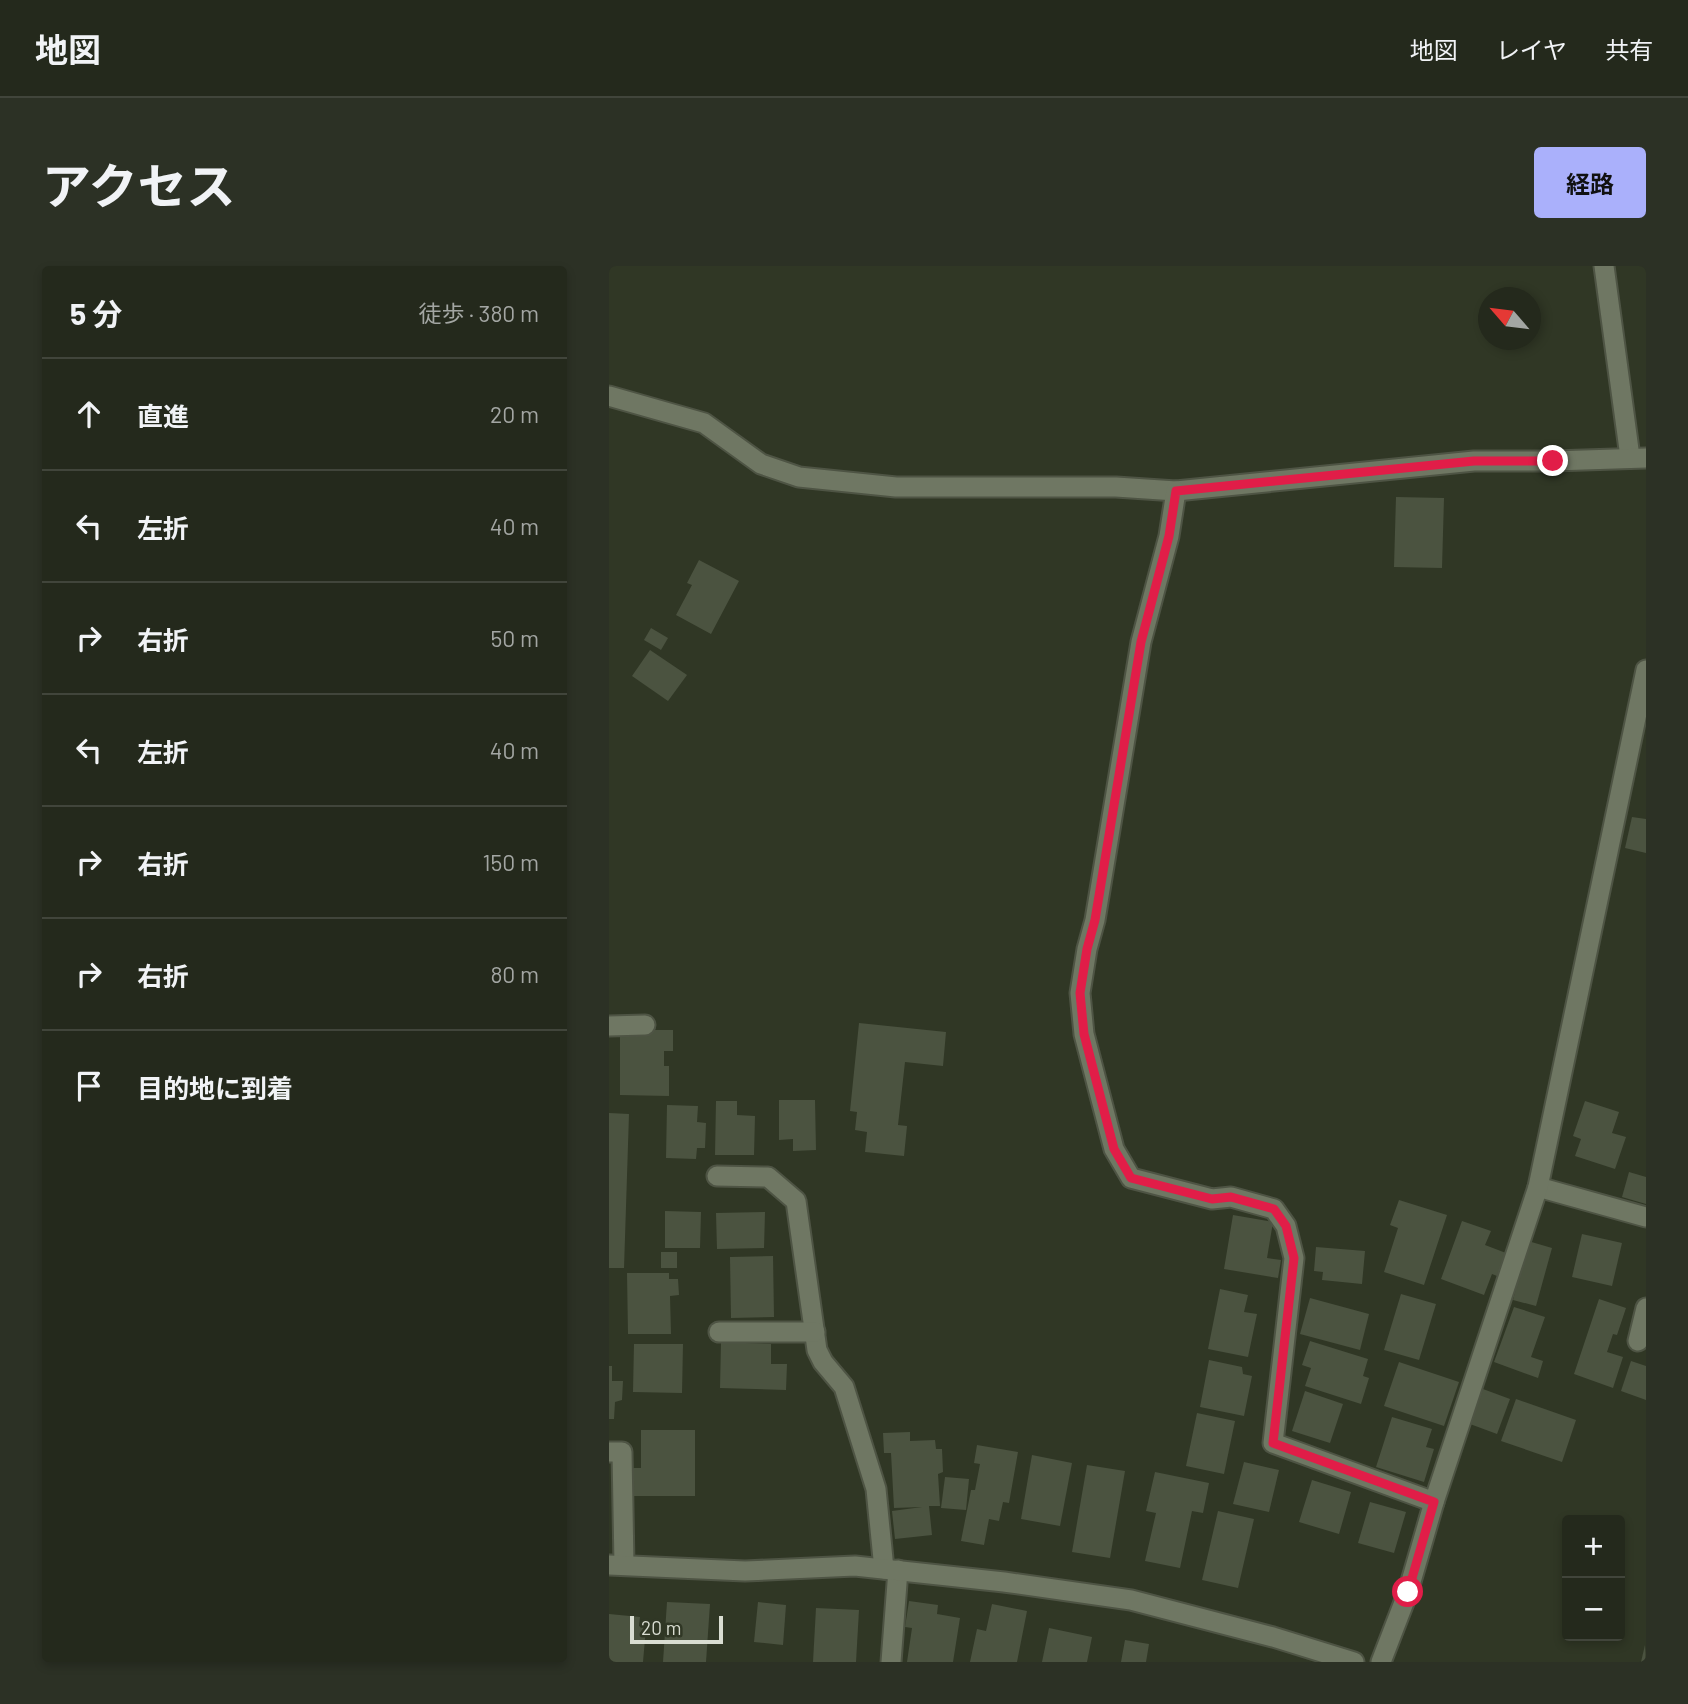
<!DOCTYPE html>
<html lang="ja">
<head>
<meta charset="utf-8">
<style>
	:root { --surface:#24291c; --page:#2c3125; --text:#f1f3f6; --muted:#a3a6a3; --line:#41453b; --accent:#aab0fb }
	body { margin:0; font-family:Barlow,"Noto Sans JP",sans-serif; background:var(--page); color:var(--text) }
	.controls { position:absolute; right:21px; bottom:21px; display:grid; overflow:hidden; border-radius:7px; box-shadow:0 4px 10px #0003 }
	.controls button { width:63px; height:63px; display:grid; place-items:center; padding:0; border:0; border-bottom:2px solid var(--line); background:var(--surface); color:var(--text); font:35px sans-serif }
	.compass { position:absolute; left:869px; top:21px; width:63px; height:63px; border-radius:50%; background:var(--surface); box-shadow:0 4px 10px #0003; rotate:298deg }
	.scale { position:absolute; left:21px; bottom:18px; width:93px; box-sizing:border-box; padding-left:7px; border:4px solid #d9ddd2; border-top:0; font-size:19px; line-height:24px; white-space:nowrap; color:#d9ddd2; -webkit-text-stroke:5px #303725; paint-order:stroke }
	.stop { position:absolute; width:21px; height:21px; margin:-16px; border:5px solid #e11d48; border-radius:50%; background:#fff }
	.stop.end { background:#e11d48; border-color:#fff; box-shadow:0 2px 7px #0008 }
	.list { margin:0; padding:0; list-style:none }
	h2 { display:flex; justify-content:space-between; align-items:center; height:91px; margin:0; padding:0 28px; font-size:30px }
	h2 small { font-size:23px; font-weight:400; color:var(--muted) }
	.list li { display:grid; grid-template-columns:46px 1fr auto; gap:21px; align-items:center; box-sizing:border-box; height:112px; padding:0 28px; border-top:2px solid var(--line) }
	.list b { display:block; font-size:26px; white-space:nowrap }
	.list em { font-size:23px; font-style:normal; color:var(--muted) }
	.icon { flex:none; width:38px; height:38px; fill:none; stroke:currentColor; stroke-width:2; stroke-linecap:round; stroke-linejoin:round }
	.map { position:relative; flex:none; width:1037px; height:1396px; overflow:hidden; border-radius:7px }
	header { display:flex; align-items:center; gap:42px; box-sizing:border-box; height:98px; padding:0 35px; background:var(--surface); border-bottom:2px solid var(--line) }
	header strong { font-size:33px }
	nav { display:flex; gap:38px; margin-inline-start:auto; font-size:24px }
	.intro { display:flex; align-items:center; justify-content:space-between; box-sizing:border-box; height:168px; padding:0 42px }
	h1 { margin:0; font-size:49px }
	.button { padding:18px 32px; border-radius:7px; background:var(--accent); color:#111; font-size:24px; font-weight:700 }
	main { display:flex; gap:42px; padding:0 42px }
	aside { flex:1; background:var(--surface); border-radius:7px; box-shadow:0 4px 10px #0003 }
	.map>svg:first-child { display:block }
	.building { fill:#4b5340 }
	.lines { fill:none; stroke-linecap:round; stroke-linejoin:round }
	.minor-casing { stroke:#4e5444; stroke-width:23 }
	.tertiary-casing { stroke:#4e5444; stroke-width:23 }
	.minor { stroke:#6f7763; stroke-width:19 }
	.tertiary { stroke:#6f7763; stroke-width:19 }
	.route { stroke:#e11d48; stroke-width:9 }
</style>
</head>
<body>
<header>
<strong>地図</strong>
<nav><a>地図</a><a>レイヤ</a><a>共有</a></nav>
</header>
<div class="intro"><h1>アクセス</h1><a class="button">経路</a></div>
<main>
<aside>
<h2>5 分<small>徒歩 · 380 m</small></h2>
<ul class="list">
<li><svg class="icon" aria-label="ahead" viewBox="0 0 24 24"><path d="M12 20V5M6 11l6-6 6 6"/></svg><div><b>直進</b></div><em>20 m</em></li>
<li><svg class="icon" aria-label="left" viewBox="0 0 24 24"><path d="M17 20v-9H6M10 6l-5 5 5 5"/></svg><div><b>左折</b></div><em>40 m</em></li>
<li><svg class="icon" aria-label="right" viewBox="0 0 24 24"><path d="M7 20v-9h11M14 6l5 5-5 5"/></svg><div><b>右折</b></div><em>50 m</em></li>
<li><svg class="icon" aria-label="left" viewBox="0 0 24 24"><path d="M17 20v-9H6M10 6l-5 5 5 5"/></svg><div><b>左折</b></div><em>40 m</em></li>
<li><svg class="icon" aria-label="right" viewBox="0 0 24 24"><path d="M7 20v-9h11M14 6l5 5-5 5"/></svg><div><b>右折</b></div><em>150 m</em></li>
<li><svg class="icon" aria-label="right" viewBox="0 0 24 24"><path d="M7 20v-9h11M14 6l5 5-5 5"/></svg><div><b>右折</b></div><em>80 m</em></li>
<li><svg class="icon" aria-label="arrive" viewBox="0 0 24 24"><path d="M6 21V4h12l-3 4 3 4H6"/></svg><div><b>目的地に到着</b></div></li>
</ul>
</aside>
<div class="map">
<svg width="1037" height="1396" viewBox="0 0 1037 1396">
	<rect width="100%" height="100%" fill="#303725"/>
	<g class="building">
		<polygon points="787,231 835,232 833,302 785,301"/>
		<polygon points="90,294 130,315 102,368 67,349 83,319 78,317"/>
		<polygon points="42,362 59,372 52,384 35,374"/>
		<polygon points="41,384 78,409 59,435 23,410"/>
		<polygon points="1023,551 1037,553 1037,587 1016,582"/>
		<polygon points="250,757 337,766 334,800 296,796 289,859 298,860 295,890 256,886 258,866 246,864 248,846 241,845"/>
		<polygon points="11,764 64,764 64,785 55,785 55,800 60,800 60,830 11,829"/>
		<polygon points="170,834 206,834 207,884 184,885 184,873 170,874"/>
		<polygon points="107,835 128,835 128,849 146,850 145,889 106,889"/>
		<polygon points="976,835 1010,846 1003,867 1017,871 1006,903 966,890 972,873 964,870"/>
		<polygon points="58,839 89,840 88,856 97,857 96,882 88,882 87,893 57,892"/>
		<polygon points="0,847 20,848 15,1002 0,1002"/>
		<polygon points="1020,906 1037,911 1037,938 1013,931"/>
		<polygon points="790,934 838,949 815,1019 775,1006 789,962 781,959"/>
		<polygon points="56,945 92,946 91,982 56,982"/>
		<polygon points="156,946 155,982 108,983 107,947"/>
		<polygon points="624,949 664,956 658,992 672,994 669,1012 615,1003"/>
		<polygon points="853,955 882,965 876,979 897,987 888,1010 883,1008 875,1029 832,1013"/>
		<polygon points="973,968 1013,977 1003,1020 963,1011"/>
		<polygon points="919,975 943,982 927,1040 904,1034"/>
		<polygon points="707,981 756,985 753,1018 713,1014 714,1006 705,1005"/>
		<rect x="52" y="986" width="16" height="16"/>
		<polygon points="164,990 165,1051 122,1052 121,991"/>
		<polygon points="18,1007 60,1007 60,1013 69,1013 70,1029 61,1030 62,1068 19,1068"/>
		<polygon points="611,1023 639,1029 635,1046 648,1048 639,1091 599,1083"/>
		<polygon points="792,1028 827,1038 810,1094 775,1084"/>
		<polygon points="701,1032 760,1048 751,1084 691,1068"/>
		<polygon points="990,1033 1017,1042 1008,1069 1004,1068 998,1086 1014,1091 1004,1122 965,1108"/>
		<polygon points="905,1041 936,1051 922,1091 934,1095 929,1112 885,1096"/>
		<polygon points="701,1075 759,1093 754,1110 760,1112 752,1138 696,1120 702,1102 693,1099"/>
		<polygon points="112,1076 162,1078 162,1098 178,1098 177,1124 111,1122"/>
		<polygon points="25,1078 74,1078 73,1127 24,1126"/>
		<polygon points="600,1094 633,1101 634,1108 643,1110 635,1150 591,1141"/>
		<polygon points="1022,1095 1037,1100 1037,1134 1012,1125"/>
		<polygon points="790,1096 850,1116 835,1160 775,1140"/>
		<polygon points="0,1100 3,1100 3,1115 14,1115 13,1134 6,1136 5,1153 0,1153"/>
		<polygon points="874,1123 901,1133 888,1168 861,1158"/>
		<polygon points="696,1125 734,1138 721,1177 683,1165"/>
		<polygon points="907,1133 967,1154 953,1196 892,1175"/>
		<polygon points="588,1147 626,1155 615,1208 577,1200"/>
		<polygon points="783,1151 823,1163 817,1181 825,1183 815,1216 767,1201"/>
		<polygon points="32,1164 86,1164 86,1230 24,1230 24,1202 32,1202"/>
		<polygon points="301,1166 301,1175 326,1174 327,1183 333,1183 334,1206 329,1208 331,1240 320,1240 323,1269 286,1273 283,1245 313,1241 285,1242 282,1187 275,1187 274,1167"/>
		<polygon points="368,1179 409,1186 400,1237 394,1236 390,1255 380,1253 375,1279 352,1275 362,1224 366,1224 371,1198 365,1197"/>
		<polygon points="423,1189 463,1197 451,1260 412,1253"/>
		<polygon points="635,1196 670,1204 660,1246 624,1238"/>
		<polygon points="478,1199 516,1205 501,1292 463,1286"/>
		<polygon points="546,1206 600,1217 594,1247 583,1245 571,1302 536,1295 547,1247 537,1245"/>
		<polygon points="336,1211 360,1213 357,1244 332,1242"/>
		<polygon points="703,1214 742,1226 730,1268 690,1256"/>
		<polygon points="761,1236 797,1246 785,1287 749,1277"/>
		<polygon points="609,1245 645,1253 629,1322 593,1314"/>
		<polygon points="300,1335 329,1339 328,1348 351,1352 344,1396 298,1396 303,1362 296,1361"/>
		<polygon points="58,1336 101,1338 97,1396 54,1396"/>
		<polygon points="149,1336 177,1339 174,1379 145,1376"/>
		<polygon points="383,1338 418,1345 408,1396 361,1396 368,1363 377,1365"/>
		<polygon points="207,1342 250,1344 247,1396 204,1396"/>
		<polygon points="0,1348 31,1351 30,1360 37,1361 34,1396 0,1396"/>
		<polygon points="440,1362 483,1371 478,1396 433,1396"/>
		<polygon points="516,1374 540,1378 537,1396 512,1396"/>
		<polygon points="1036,1379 1037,1396 1032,1396"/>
	</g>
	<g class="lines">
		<g class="minor-casing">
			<g id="minor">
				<polyline points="995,0 1021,191"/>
				<polyline points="0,130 95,157 152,198 190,211 287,221 507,221 567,225 865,195 944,195 1037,192"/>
				<polyline points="567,225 560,270 532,376 486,654 478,683 471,727 475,768 505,883 522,912 603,933 622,931 665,943 677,960 685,992 664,1177 825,1236"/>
				<polyline points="0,760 36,759"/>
				<polyline points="108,910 159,911 187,935 208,1084 214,1096 235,1121 267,1223 275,1303"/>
				<polyline points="929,921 1037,951"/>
				<polyline points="110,1066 206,1066"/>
				<polyline points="1029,1075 1037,1042"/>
				<polyline points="0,1186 13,1186 15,1299"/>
				<polyline points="282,1396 289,1304"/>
				<polyline points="772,1396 799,1326 825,1236 929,921 1037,404"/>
			</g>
		</g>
		<g class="tertiary-casing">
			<polyline id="tertiary" points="0,1299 136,1305 246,1300 395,1316 522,1334 664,1371 745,1396"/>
		</g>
		<use href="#minor" class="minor"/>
		<use href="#tertiary" class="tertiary"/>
	</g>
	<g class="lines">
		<polyline class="route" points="799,1326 825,1236 664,1177 685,992 677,960 665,943 622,931 603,933 522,912 505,883 475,768 471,727 478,683 486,654 532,376 560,270 567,225 865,195 944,195"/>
	</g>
</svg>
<div class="controls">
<button>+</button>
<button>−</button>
</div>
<svg class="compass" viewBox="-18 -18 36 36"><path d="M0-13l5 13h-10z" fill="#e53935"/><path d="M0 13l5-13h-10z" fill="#a3a6a3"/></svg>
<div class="scale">20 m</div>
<div class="stop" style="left:799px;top:1326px"></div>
<div class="stop end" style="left:944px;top:195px"></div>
</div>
</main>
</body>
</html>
